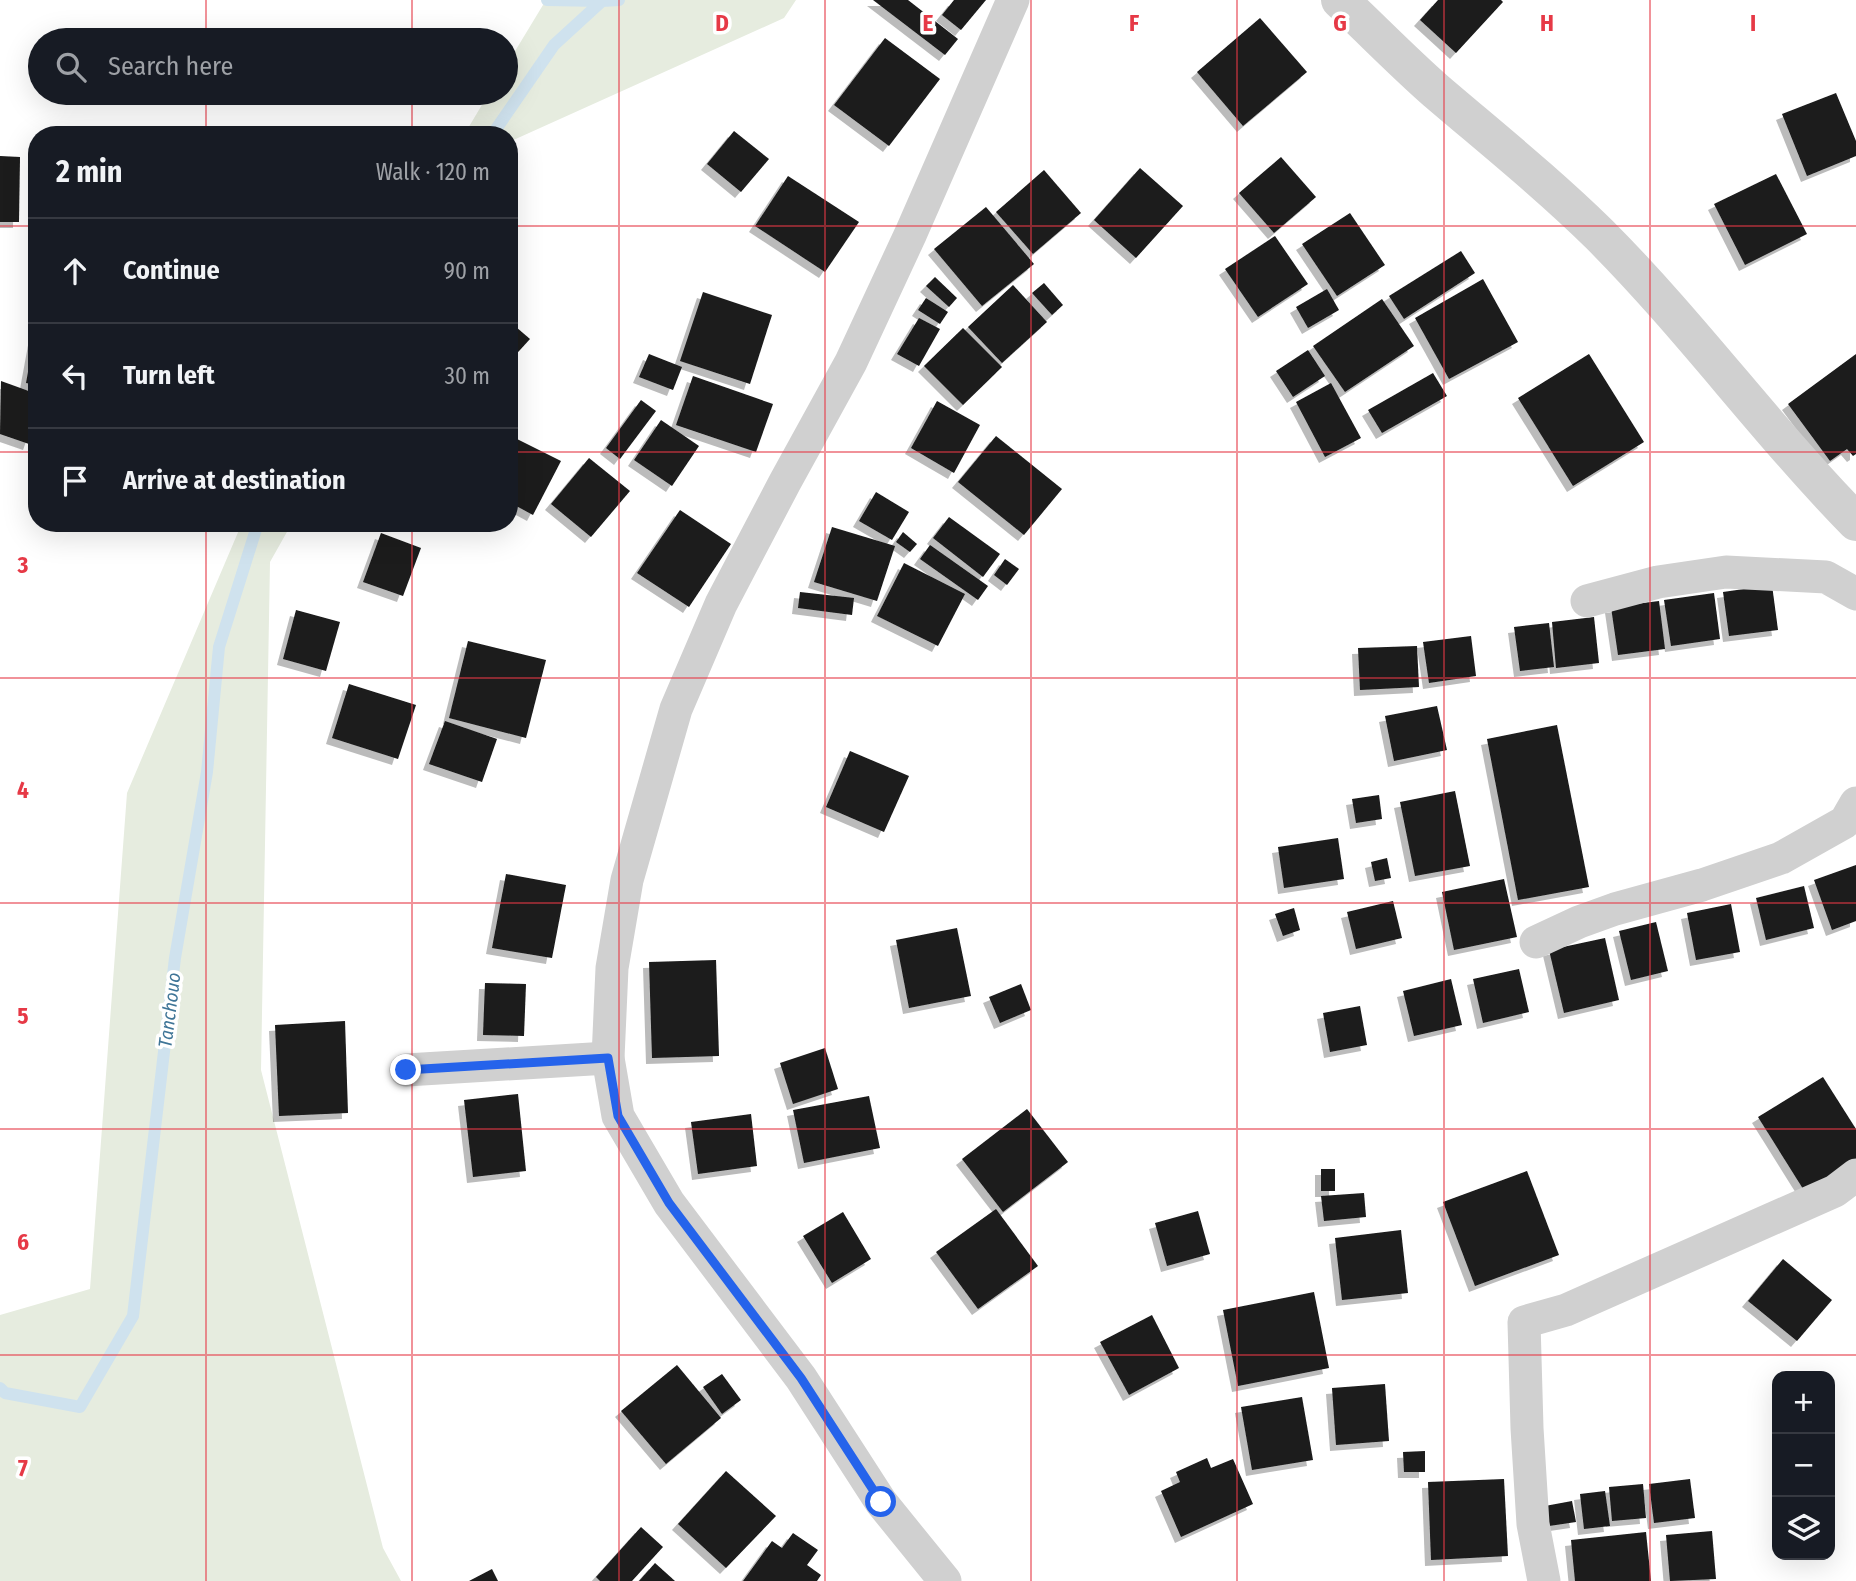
<!DOCTYPE html>
<html lang="en">
<head>
<meta charset="utf-8">
<style>
	:root { --surface:#171b24; --page:#242831; --text:#f1f3f6; --muted:#9ea1a6; --line:#363941 }
	body { margin:0; font-family:"Fira Sans Condensed",sans-serif; background:var(--page); color:var(--text) }
	.controls { position:absolute; right:21px; bottom:21px; display:grid; overflow:hidden; border-radius:14px; box-shadow:0 7px 28px #0002 }
	.controls button { width:63px; height:63px; display:grid; place-items:center; padding:0; border:0; border-bottom:2px solid var(--line); background:var(--surface); color:var(--text); font:35px sans-serif }
	.stop { position:absolute; width:21px; height:21px; margin:-16px; border:5px solid #2563eb; border-radius:50%; background:#fff }
	.stop.end { background:#2563eb; border-color:#fff; box-shadow:0 2px 7px #0008 }
	.list { margin:0; padding:0; list-style:none }
	h2 { display:flex; justify-content:space-between; align-items:center; height:91px; margin:0; padding:0 28px; font-size:30px }
	h2 small { font-size:23px; font-weight:400; color:var(--muted) }
	.list li { display:grid; grid-template-columns:46px 1fr auto; gap:21px; align-items:center; box-sizing:border-box; height:105px; padding:0 28px; border-top:2px solid var(--line) }
	.list b { display:block; font-size:26px; white-space:nowrap }
	.list em { font-size:23px; font-style:normal; color:var(--muted) }
	.icon { flex:none; width:38px; height:38px; fill:none; stroke:currentColor; stroke-width:2; stroke-linecap:round; stroke-linejoin:round }
	.map { position:relative; flex:none; width:1856px; height:1581px; overflow:hidden }
	.search { position:absolute; background:var(--surface); box-shadow:0 7px 28px #0002; left:28px; top:28px; width:490px; height:77px; display:flex; align-items:center; gap:18px; box-sizing:border-box; padding:0 24px; border-radius:38px; color:var(--muted); font-size:26px }
	.panel { position:absolute; background:var(--surface); box-shadow:0 7px 28px #0002; left:28px; top:126px; width:490px; height:406px; border-radius:28px }
	.map>svg:first-child { display:block }
	.green { fill:#e6ecdf }
	.lines { fill:none; stroke-linecap:round; stroke-linejoin:round }
	.stream { stroke:#cfe2ee; stroke-width:12 }
	.building { fill:#1a1a1a; filter:url(#shadow) }
	.minor { stroke:#d0d0d0; stroke-width:33 }
	.tertiary { stroke:#d0d0d0; stroke-width:38 }
	.route { stroke:#2563eb; stroke-width:9 }
	.grid { fill:none; stroke:#e63946; stroke-width:2; stroke-opacity:0.55 }
	.labels { text-anchor:middle; stroke-width:7; stroke-linejoin:round; paint-order:stroke }
	.water-label { font-size:19px; font-style:italic; fill:#3f7597; stroke:#fff }
	.grid-label { font-size:23px; text-anchor:middle; font-weight:bold; fill:#e63946; stroke:#fff; stroke-width:7; stroke-linejoin:round; paint-order:stroke }
</style>
</head>
<body>
<div class="map">
<svg width="1856" height="1581" viewBox="0 0 1856 1581">
	<defs>
		<filter id="shadow"><feDropShadow dx="-6" dy="6" stdDeviation="0" flood-color="#0004"/></filter>
	</defs>
	<rect width="100%" height="100%" fill="#fff"/>
	<g class="green">
		<polygon points="546,0 796,0 784,18 509,142 509,135 464,135 489,93 506,93 506,66"/>
		<polygon points="242,523 292,523 270,562 261,1070 383,1548 401,1581 0,1581 0,1315 90,1289 127,793"/>
	</g>
	<g class="lines">
		<g class="stream">
			<polyline points="547,0 602,1"/>
			<polyline points="492,135 554,45 602,1 619,0"/>
			<polyline points="0,1388 5,1393 80,1407 133,1316 175,958 207,772 219,647 258,523"/>
		</g>
	</g>
	<g class="building">
		<polygon points="873,0 908,0 958,39 945,55"/>
		<polygon points="954,0 986,0 961,30 942,15"/>
		<polygon points="1438,0 1501,0 1503,2 1456,53 1420,20"/>
		<polygon points="1260,18 1307,72 1243,126 1197,72"/>
		<polygon points="885,38 940,79 889,146 834,105"/>
		<polygon points="1836,93 1856,141 1856,156 1807,176 1782,114"/>
		<polygon points="734,131 769,159 741,192 707,164"/>
		<polygon points="0,156 20,157 19,222 0,222"/>
		<polygon points="1281,157 1316,197 1274,233 1239,193"/>
		<polygon points="1140,168 1183,206 1136,258 1094,220"/>
		<polygon points="1044,170 1081,213 1033,254 996,212"/>
		<polygon points="1776,174 1807,234 1745,265 1714,204"/>
		<polygon points="788,176 859,222 825,272 755,226"/>
		<polygon points="986,207 1034,264 982,306 934,249"/>
		<polygon points="1350,213 1385,265 1337,296 1302,244"/>
		<polygon points="1275,236 1308,284 1258,317 1225,269"/>
		<polygon points="1461,251 1475,273 1404,319 1389,296"/>
		<polygon points="935,277 957,298 949,307 926,286"/>
		<polygon points="1483,279 1518,342 1449,379 1415,318"/>
		<polygon points="1044,283 1063,305 1052,315 1032,293"/>
		<polygon points="1013,285 1047,322 1002,363 968,327"/>
		<polygon points="1327,289 1339,310 1308,328 1296,307"/>
		<polygon points="703,292 772,315 750,384 680,361"/>
		<polygon points="926,298 948,312 940,324 918,310"/>
		<polygon points="1382,299 1414,346 1345,392 1313,346"/>
		<polygon points="919,318 940,329 919,366 897,354"/>
		<polygon points="509,321 530,339 509,362"/>
		<polygon points="963,328 1002,367 963,405 924,366"/>
		<polygon points="35,334 37,334 37,385 26,383"/>
		<polygon points="1308,350 1325,376 1293,397 1276,371"/>
		<polygon points="649,354 682,367 673,390 639,377"/>
		<polygon points="1589,354 1644,442 1573,486 1518,398"/>
		<polygon points="1856,354 1856,454 1853,456 1847,449 1830,461 1788,404"/>
		<polygon points="1433,373 1447,396 1382,433 1368,410"/>
		<polygon points="693,376 773,404 756,452 676,425"/>
		<polygon points="1,381 37,394 37,422 29,444 0,434"/>
		<polygon points="1331,383 1361,438 1325,457 1296,402"/>
		<polygon points="641,400 656,411 620,459 606,448"/>
		<polygon points="937,401 980,425 954,473 911,448"/>
		<polygon points="661,420 699,446 672,486 634,460"/>
		<polygon points="996,436 1062,489 1024,535 958,482"/>
		<polygon points="513,437 561,461 533,515 509,502 509,444"/>
		<polygon points="589,458 630,491 591,537 551,504"/>
		<polygon points="876,492 909,512 892,540 859,521"/>
		<polygon points="680,510 731,544 689,607 637,573"/>
		<polygon points="949,517 1000,554 983,577 933,538"/>
		<polygon points="832,527 895,546 877,601 814,582"/>
		<polygon points="903,532 917,544 910,552 896,542"/>
		<polygon points="381,533 421,548 403,596 363,582"/>
		<polygon points="930,545 988,586 978,600 920,559"/>
		<polygon points="1005,559 1019,569 1007,585 994,575"/>
		<polygon points="904,563 965,594 938,646 877,616"/>
		<polygon points="1772,585 1778,630 1729,636 1723,592"/>
		<polygon points="800,592 854,598 852,615 798,608"/>
		<polygon points="1714,593 1720,639 1671,646 1664,600"/>
		<polygon points="1659,601 1665,649 1618,655 1611,607"/>
		<polygon points="296,610 340,622 326,671 283,659"/>
		<polygon points="1594,617 1599,663 1556,668 1552,622"/>
		<polygon points="1549,623 1554,667 1520,671 1514,627"/>
		<polygon points="1471,636 1476,676 1429,683 1423,642"/>
		<polygon points="468,641 546,660 526,738 449,718"/>
		<polygon points="1417,646 1419,687 1360,690 1358,648"/>
		<polygon points="349,684 416,705 398,759 332,738"/>
		<polygon points="1437,706 1447,750 1394,761 1385,716"/>
		<polygon points="445,721 497,739 482,782 429,764"/>
		<polygon points="1557,725 1589,887 1518,900 1487,739"/>
		<polygon points="850,751 909,776 884,832 826,807"/>
		<polygon points="1455,791 1470,866 1415,876 1400,802"/>
		<polygon points="1379,795 1382,819 1356,823 1352,799"/>
		<polygon points="1338,838 1344,879 1284,888 1278,847"/>
		<polygon points="1387,858 1391,878 1375,881 1371,862"/>
		<polygon points="1856,865 1856,921 1832,930 1814,880"/>
		<polygon points="506,874 566,885 552,958 492,948"/>
		<polygon points="1504,879 1517,937 1454,950 1442,892"/>
		<polygon points="1804,886 1814,928 1766,940 1756,898"/>
		<polygon points="1393,901 1402,938 1356,949 1347,912"/>
		<polygon points="1731,904 1740,952 1696,960 1687,913"/>
		<polygon points="1294,908 1300,930 1283,936 1275,914"/>
		<polygon points="1656,922 1668,971 1631,980 1619,931"/>
		<polygon points="957,928 971,996 909,1008 896,940"/>
		<polygon points="1605,938 1619,1000 1564,1013 1549,950"/>
		<polygon points="716,960 719,1056 652,1058 649,962"/>
		<polygon points="1519,969 1529,1012 1483,1023 1473,979"/>
		<polygon points="1451,979 1462,1025 1414,1036 1403,991"/>
		<polygon points="485,983 526,984 524,1036 483,1035"/>
		<polygon points="1021,984 1031,1010 1000,1023 989,997"/>
		<polygon points="1360,1006 1367,1045 1330,1052 1323,1013"/>
		<polygon points="345,1021 348,1113 279,1116 275,1025"/>
		<polygon points="825,1048 838,1089 793,1104 780,1063"/>
		<polygon points="1823,1077 1856,1129 1856,1160 1805,1192 1758,1117"/>
		<polygon points="518,1094 526,1171 473,1177 464,1100"/>
		<polygon points="869,1096 880,1148 804,1163 793,1110"/>
		<polygon points="1027,1109 1068,1162 1003,1212 962,1159"/>
		<polygon points="751,1114 757,1166 698,1174 691,1122"/>
		<rect x="1321" y="1169" width="14" height="22"/>
		<polygon points="1527,1171 1559,1255 1475,1286 1443,1202"/>
		<polygon points="1364,1193 1366,1217 1324,1221 1321,1196"/>
		<polygon points="996,1209 1038,1266 978,1309 936,1252"/>
		<polygon points="1198,1211 1210,1254 1167,1266 1155,1223"/>
		<polygon points="843,1212 871,1259 832,1283 803,1236"/>
		<polygon points="1401,1230 1408,1293 1342,1300 1335,1238"/>
		<polygon points="1783,1259 1832,1300 1797,1341 1748,1301"/>
		<polygon points="1314,1292 1329,1368 1238,1386 1223,1310"/>
		<polygon points="1152,1315 1179,1368 1129,1395 1100,1342"/>
		<polygon points="677,1365 721,1418 666,1464 621,1411"/>
		<polygon points="722,1374 741,1400 722,1414 703,1387"/>
		<polygon points="1385,1384 1389,1441 1336,1445 1332,1388"/>
		<polygon points="1302,1397 1313,1460 1252,1470 1241,1407"/>
		<polygon points="1425,1451 1425,1472 1404,1472 1403,1452"/>
		<polygon points="1207,1458 1211,1468 1233,1459 1253,1504 1181,1537 1161,1491 1180,1482 1176,1472"/>
		<polygon points="726,1471 776,1516 726,1568 678,1524"/>
		<polygon points="1504,1479 1508,1556 1431,1560 1428,1482"/>
		<polygon points="1690,1479 1695,1518 1654,1523 1649,1484"/>
		<polygon points="1643,1484 1646,1518 1612,1521 1609,1487"/>
		<polygon points="1605,1491 1610,1526 1584,1529 1580,1494"/>
		<polygon points="1572,1501 1576,1522 1549,1526 1545,1506"/>
		<polygon points="641,1527 663,1547 632,1581 600,1581 596,1577"/>
		<polygon points="1712,1531 1716,1579 1670,1581 1666,1535"/>
		<polygon points="1646,1532 1651,1581 1575,1581 1571,1540"/>
		<polygon points="793,1533 818,1550 807,1565 821,1575 817,1581 743,1581 772,1541 782,1548"/>
		<polygon points="655,1563 675,1581 639,1581"/>
		<polygon points="492,1569 498,1581 469,1581"/>
	</g>
	<g class="lines">
		<g class="minor">
			<polyline points="1587,601 1658,582 1726,572 1826,577 1856,594"/>
			<polyline points="1536,942 1579,922 1615,909 1702,885 1781,858 1845,822 1856,803"/>
			<polyline points="406,1070 608,1058"/>
			<polyline points="945,1581 881,1502 801,1378 669,1203 618,1116 608,1058 612,968 627,880 676,709 721,604 785,482 851,362 911,233 1013,0"/>
			<polyline points="1544,1581 1533,1524 1527,1428 1524,1322 1566,1310 1835,1191 1856,1175"/>
		</g>
		<path class="tertiary" d="M 1340,0 C 1372,30 1403,62 1436,91 C 1491,138 1547,183 1599,234 C 1690,325 1766,430 1856,522"/>
	</g>
	<g class="lines">
		<polyline class="route" points="406,1070 608,1058 618,1116 669,1203 801,1378 881,1502"/>
	</g>
	<path class="grid" d="M 206,0 L 206,40M 412,0 L 412,40M 619,0 L 619,1581M 825,0 L 825,1581M 1031,0 L 1031,1581M 1237,0 L 1237,1581M 1444,0 L 1444,1581M 1650,0 L 1650,1581M 206,93 L 206,135M 412,93 L 412,135M 0,226 L 37,226M 509,226 L 1856,226M 0,452 L 37,452M 509,452 L 1856,452M 206,523 L 206,1581M 412,523 L 412,1581M 0,678 L 1856,678M 0,903 L 1856,903M 0,1129 L 1856,1129M 0,1355 L 1856,1355"/>
	<g class="labels">
		<g class="water-label">
			<text transform="translate(169 1010) rotate(-83)" y="7">Tanchouo</text>
		</g>
	</g>
	<g class="grid-label">
		<text x="722" y="31">D</text>
		<text x="928" y="31">E</text>
		<text x="1134" y="31">F</text>
		<text x="1340" y="31">G</text>
		<text x="1547" y="31">H</text>
		<text x="1753" y="31">I</text>
		<text x="23" y="573">3</text>
		<text x="23" y="798">4</text>
		<text x="23" y="1024">5</text>
		<text x="23" y="1250">6</text>
		<text x="23" y="1476">7</text>
	</g>
</svg>
<div class="controls">
<button>+</button>
<button>−</button>
<button><svg class="icon" aria-label="layers" viewBox="0 0 24 24"><path d="M12 4l9 5-9 5-9-5zM3 14l9 5 9-5"/></svg></button>
</div>
<div class="stop" style="left:881px;top:1502px"></div>
<div class="stop end" style="left:406px;top:1070px"></div>
<div class="search"><svg class="icon" aria-label="search" viewBox="0 0 24 24"><circle cx="10" cy="10" r="6"/><path d="M15 15l6 6"/></svg>Search here</div>
<section class="panel">
<h2>2 min<small>Walk · 120 m</small></h2>
<ul class="list">
<li><svg class="icon" aria-label="ahead" viewBox="0 0 24 24"><path d="M12 20V5M6 11l6-6 6 6"/></svg><div><b>Continue</b></div><em>90 m</em></li>
<li><svg class="icon" aria-label="left" viewBox="0 0 24 24"><path d="M17 20v-9H6M10 6l-5 5 5 5"/></svg><div><b>Turn left</b></div><em>30 m</em></li>
<li><svg class="icon" aria-label="arrive" viewBox="0 0 24 24"><path d="M6 21V4h12l-3 4 3 4H6"/></svg><div><b>Arrive at destination</b></div></li>
</ul>
</section>
</div>
</body>
</html>
